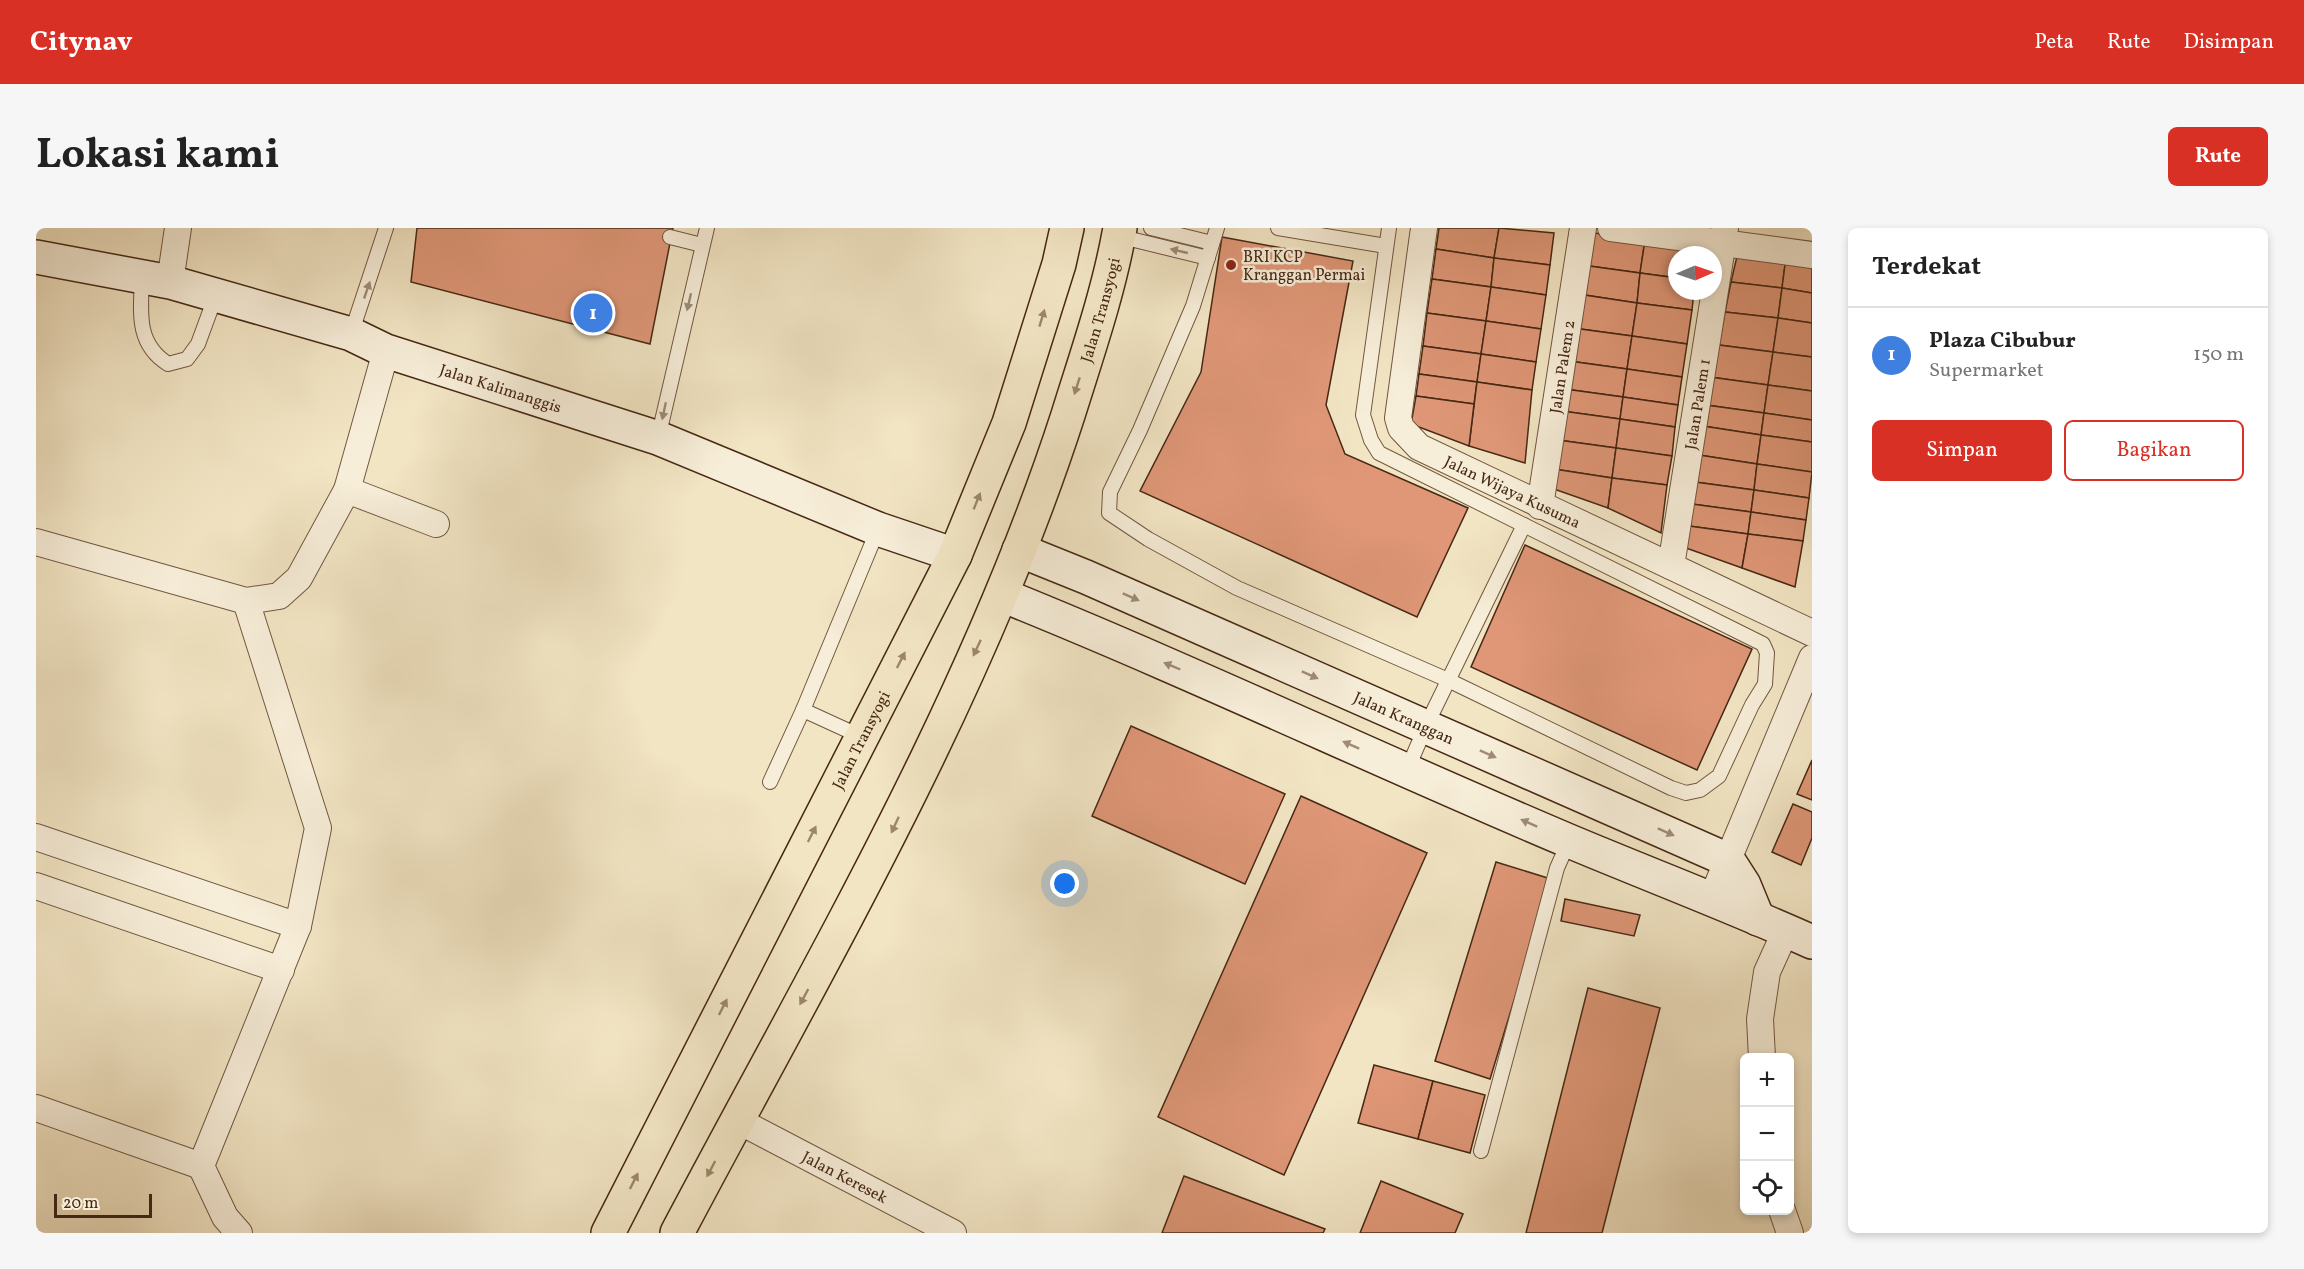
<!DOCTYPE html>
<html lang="id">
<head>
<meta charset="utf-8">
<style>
	:root { --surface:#fff; --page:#f6f6f6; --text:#222; --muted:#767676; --line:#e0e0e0; --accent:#d93025 }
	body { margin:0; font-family:Vollkorn,serif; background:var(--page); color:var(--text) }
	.controls { position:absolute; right:18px; bottom:18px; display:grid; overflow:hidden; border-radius:9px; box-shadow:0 3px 9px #0003 }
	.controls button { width:54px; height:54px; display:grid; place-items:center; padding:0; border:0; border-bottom:2px solid var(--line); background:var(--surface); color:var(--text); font:30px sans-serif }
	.compass { position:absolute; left:1632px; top:18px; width:54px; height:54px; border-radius:50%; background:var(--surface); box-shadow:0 3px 9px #0003; rotate:88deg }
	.scale { position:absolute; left:18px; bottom:15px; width:98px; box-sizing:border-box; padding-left:6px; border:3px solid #472814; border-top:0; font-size:16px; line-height:21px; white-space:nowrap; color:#472814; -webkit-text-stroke:4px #f7eed9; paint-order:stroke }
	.you { position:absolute; left:1029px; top:656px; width:21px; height:21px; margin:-15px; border:4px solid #fff; border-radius:50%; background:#1a73e8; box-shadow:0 0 0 9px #1a73e833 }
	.badge { display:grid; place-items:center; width:39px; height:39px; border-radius:50%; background:var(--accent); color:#fff; font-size:20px; font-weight:700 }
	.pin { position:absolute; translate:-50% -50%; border:3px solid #fff; box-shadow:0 2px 6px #0006 }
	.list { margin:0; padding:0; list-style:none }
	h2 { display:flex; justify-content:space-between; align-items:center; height:78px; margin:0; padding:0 24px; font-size:26px }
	h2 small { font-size:20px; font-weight:400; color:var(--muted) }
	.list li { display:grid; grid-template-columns:39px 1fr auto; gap:18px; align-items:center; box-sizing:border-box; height:96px; padding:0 24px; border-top:2px solid var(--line) }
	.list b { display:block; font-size:22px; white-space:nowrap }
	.list p { margin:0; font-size:20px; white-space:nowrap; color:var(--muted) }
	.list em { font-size:20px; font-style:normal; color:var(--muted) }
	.actions { display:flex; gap:12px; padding:18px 24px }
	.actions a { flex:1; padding:14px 0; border:2px solid var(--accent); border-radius:9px; text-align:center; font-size:21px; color:var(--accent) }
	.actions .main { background:var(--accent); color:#fff }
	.icon { flex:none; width:33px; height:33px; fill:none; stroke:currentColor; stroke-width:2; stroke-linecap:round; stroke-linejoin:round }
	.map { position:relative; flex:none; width:1776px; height:1005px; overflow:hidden; border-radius:9px }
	header { display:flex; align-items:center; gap:36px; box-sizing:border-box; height:84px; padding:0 30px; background:var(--accent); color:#fff }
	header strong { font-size:28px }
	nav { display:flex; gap:33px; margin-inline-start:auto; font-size:21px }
	.intro { display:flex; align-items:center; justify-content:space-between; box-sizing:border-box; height:144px; padding:0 36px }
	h1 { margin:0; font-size:42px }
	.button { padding:15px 27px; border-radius:9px; background:var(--accent); color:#fff; font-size:21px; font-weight:700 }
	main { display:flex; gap:36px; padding:0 36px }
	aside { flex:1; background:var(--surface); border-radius:9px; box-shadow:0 3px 9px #0003 }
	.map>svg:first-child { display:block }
	.building { fill:#df9777; stroke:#472814; stroke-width:1.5 }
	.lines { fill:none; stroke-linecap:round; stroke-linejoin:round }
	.lane-casing { stroke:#725740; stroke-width:16 }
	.street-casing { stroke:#725740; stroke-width:28 }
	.secondary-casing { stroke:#472814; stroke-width:36 }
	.highway-casing { stroke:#472814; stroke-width:36 }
	.lane { stroke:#f7eed9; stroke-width:14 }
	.street { stroke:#f7eed9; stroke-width:26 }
	.secondary { stroke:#f7eed9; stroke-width:33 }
	.highway { stroke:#f2e5c4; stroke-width:33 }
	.oneway { fill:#9f8b76 }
	.oneway2 { fill:#9c866c }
	.poi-dot { fill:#8f2418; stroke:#f7eed9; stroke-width:2 }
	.labels { text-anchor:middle; stroke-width:5; stroke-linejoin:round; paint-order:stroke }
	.poi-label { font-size:16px; fill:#472814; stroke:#f7eed9; text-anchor:start }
	.street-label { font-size:16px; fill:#472814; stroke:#f7eed9 }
</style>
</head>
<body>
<header>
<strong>Citynav</strong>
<nav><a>Peta</a><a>Rute</a><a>Disimpan</a></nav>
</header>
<div class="intro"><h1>Lokasi kami</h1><a class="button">Rute</a></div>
<main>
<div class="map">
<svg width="1776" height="1005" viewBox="0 0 1776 1005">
	<rect width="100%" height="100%" fill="#f2e5c4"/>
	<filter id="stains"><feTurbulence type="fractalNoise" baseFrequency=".00333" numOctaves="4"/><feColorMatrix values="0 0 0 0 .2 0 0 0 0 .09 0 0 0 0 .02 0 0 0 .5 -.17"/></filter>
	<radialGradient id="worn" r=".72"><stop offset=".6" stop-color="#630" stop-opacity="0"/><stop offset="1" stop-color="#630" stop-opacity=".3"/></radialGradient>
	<g class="building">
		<polygon points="381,0 637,0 614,116 375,54"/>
		<polygon points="1403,0 1463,0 1458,30 1400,21"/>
		<polygon points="1463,0 1518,5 1514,37 1458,30"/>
		<polygon points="1551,4 1609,12 1604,45 1546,37"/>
		<polygon points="1186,9 1317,33 1290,177 1309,226 1432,280 1381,389 1104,263 1165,144"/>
		<polygon points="1609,12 1664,21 1663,27 1641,27 1641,50 1604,45"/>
		<polygon points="1400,21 1458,30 1455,59 1396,51"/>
		<polygon points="1702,24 1750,29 1746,60 1695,54"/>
		<polygon points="1750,29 1776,32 1776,65 1746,60"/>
		<polygon points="1458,30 1514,37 1510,67 1455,59"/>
		<polygon points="1546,37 1604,45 1601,75 1542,66"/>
		<polygon points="1604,45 1641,50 1641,63 1658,63 1656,82 1601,75"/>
		<polygon points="1396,51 1455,59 1450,93 1391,85"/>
		<polygon points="1695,54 1746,60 1742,90 1689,84"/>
		<polygon points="1455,59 1510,67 1505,101 1450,93"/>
		<polygon points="1746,60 1776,65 1776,95 1742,90"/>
		<polygon points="1542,66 1601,75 1596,108 1537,100"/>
		<polygon points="1601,75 1656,82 1651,116 1596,108"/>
		<polygon points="1689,84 1742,90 1737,124 1683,117"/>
		<polygon points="1391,85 1450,93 1445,126 1387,118"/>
		<polygon points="1742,90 1776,95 1776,129 1737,124"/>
		<polygon points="1450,93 1505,101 1500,134 1445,126"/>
		<polygon points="1537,100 1596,108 1591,141 1533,133"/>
		<polygon points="1596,108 1651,116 1646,149 1591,141"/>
		<polygon points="1683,117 1737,124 1732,157 1674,149"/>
		<polygon points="1387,118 1445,126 1441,154 1383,146"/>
		<polygon points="1737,124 1776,129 1776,163 1732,157"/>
		<polygon points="1445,126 1500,134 1496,162 1441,154"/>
		<polygon points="1533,133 1591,141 1587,169 1529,161"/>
		<polygon points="1591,141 1646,149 1642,177 1587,169"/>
		<polygon points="1383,146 1441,154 1438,176 1380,168"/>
		<polygon points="1674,149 1732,157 1728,185 1670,177"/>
		<polygon points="1441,154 1496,162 1489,235 1433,218"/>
		<polygon points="1732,157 1776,163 1776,192 1728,185"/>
		<polygon points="1529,161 1587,169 1584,191 1526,183"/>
		<polygon points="1380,168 1438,176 1433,218 1375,196"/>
		<polygon points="1587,169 1642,177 1639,199 1584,191"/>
		<polygon points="1670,177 1728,185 1725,207 1667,198"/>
		<polygon points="1526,183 1584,191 1580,220 1522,212"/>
		<polygon points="1728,185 1776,192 1776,214 1725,207"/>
		<polygon points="1584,191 1639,199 1636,228 1580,220"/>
		<polygon points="1667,198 1725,207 1721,236 1663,227"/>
		<polygon points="1725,207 1776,214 1776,244 1721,236"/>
		<polygon points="1522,212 1580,220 1576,250 1518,241"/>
		<polygon points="1580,220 1636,228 1631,257 1576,250"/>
		<polygon points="1663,227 1721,236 1718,262 1659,254"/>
		<polygon points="1721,236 1776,244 1773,270 1718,262"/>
		<polygon points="1518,241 1576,250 1572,280 1515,260"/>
		<polygon points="1576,250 1631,257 1625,305 1572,280"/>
		<polygon points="1659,254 1718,262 1715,284 1656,276"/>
		<polygon points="1718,262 1773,270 1770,292 1715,284"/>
		<polygon points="1656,276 1715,284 1712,306 1653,298"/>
		<polygon points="1715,284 1770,292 1767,313 1712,306"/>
		<polygon points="1653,298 1712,306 1706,340 1650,320"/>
		<polygon points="1712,306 1767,313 1759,359 1706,340"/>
		<polygon points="1489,317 1716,421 1661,542 1435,439"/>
		<polygon points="1095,498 1249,566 1209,656 1056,588"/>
		<polygon points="1776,532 1776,572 1761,566"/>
		<polygon points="1265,568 1391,625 1248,947 1122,889"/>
		<polygon points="1757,576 1776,584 1776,610 1765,637 1736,624"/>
		<polygon points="1460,634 1515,651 1454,851 1399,833"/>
		<polygon points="1529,671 1604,687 1598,708 1525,693"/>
		<polygon points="1552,760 1624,780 1566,1005 1490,1005"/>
		<polygon points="1338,837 1397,853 1382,911 1322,895"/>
		<polygon points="1397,853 1449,867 1434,925 1382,911"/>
		<polygon points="1148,948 1289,1001 1287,1005 1126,1005"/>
		<polygon points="1345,953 1427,986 1419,1005 1324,1005"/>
	</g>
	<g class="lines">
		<g class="lane-casing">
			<g id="lane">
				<polyline points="1115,0 1176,15"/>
				<polyline points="1181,0 1157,78 1104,202 1074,264 1073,285 1112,311 1201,360 1412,452 1635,560 1650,565 1664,562 1683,548 1716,477 1729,456 1731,425 1727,416 1343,225 1335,212 1327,187 1353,0"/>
				<polyline points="1242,0 1350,18"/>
				<polyline points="1082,8 1172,30"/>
				<polyline points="634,9 666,17"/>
				<path d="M 106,49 C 105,83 99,115 132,136 L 151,131 L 162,116 L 180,67"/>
				<polyline points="315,106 350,0"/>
				<polyline points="622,210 671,0"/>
				<polyline points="767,482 826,509"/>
				<polyline points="1371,542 1390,498 1488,297"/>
				<polyline points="734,554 767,482 842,301"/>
				<polyline points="1445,923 1521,640 1533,613"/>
			</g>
		</g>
		<g class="street-casing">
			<g id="street">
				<path id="s1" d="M 1388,0 L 1362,190 L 1365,200 L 1383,219 L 1776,405"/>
				<polyline points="1575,0 1776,27"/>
				<polyline points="134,54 142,0"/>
				<polyline points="311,262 400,296"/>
				<path id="s2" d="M 1504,278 L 1547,0"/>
				<polyline points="0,314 210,373 243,368 263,350 311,262 350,123"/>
				<path id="s3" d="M 1635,338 L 1689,0"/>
				<polyline points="0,609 262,698"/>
				<polyline points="0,658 245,742"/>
				<polyline points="1676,670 1776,430"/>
				<polyline points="1726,830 1724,791 1731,744 1750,702"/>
				<polyline points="0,880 165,938"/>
				<path id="s4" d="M 701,892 L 917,1005"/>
				<polyline points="1746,982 1754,1005"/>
				<polyline points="203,1005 189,989 165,938 262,698 282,600 210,373"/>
			</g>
		</g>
		<g class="secondary-casing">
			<g id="secondary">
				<path id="s5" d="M 0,29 L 134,54 L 315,106 L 350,123 L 622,210 L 842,301 L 919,327"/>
				<path id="s6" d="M 983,322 L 1050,349 L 1692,632 L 1708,657 L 1722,691"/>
				<path d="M 966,367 C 1157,444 1343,533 1533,613 C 1614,647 1696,678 1776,714"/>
			</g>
		</g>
		<g class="highway-casing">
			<g id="highway">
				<path id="s7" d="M 572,1005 L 919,327 L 973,195 L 1023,36 L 1031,0"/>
				<path id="s8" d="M 641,1005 C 782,738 939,475 1032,187 C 1051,126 1073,63 1084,0"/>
			</g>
		</g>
		<use href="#lane" class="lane"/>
		<use href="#street" class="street"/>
		<use href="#secondary" class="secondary"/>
		<use href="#highway" class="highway"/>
	</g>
	<defs><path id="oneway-solid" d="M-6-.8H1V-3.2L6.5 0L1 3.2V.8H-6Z" transform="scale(1.5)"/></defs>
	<g class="oneway">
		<use href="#oneway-solid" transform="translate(1143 23) rotate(-167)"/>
		<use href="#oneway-solid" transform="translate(331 62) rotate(-71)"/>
		<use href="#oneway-solid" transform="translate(653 74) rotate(103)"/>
		<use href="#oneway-solid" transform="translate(628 183) rotate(102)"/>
		<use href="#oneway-solid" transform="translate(1095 369) rotate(24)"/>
		<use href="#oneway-solid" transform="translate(1136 438) rotate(-157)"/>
		<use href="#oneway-solid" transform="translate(1274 447) rotate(24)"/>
		<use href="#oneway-solid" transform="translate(1315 517) rotate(-156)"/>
		<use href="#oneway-solid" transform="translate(1452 526) rotate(24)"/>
		<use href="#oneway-solid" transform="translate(1493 595) rotate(-156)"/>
		<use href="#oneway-solid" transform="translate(1630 604) rotate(24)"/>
	</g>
	<g class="oneway2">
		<use href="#oneway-solid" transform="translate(1006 90) rotate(-73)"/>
		<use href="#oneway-solid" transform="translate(1041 158) rotate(108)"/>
		<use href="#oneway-solid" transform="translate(941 273) rotate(-68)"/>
		<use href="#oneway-solid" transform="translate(941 420) rotate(115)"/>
		<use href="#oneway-solid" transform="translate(865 432) rotate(-63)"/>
		<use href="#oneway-solid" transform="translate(859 597) rotate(115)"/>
		<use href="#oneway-solid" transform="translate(776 606) rotate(-63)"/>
		<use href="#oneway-solid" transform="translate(768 769) rotate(118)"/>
		<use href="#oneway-solid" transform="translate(687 779) rotate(-63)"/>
		<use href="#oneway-solid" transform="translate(675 941) rotate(118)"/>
		<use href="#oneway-solid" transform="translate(598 953) rotate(-63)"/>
	</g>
	<circle class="poi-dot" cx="1195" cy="37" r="6"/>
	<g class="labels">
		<g class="poi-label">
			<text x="1207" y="34">BRI KCP<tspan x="1207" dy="18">Kranggan Permai</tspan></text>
		</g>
		<g class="street-label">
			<text dy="6" stroke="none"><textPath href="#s8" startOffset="1018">Jalan Transyogi</textPath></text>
			<text dy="6" stroke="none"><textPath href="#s2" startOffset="141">Jalan Palem 2</textPath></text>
			<text dy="6" stroke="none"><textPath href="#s5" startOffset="484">Jalan Kalimanggis</textPath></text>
			<text dy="6" stroke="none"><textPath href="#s3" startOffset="164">Jalan Palem 1</textPath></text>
			<text dy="6" stroke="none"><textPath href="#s1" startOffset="332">Jalan Wijaya Kusuma</textPath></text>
			<text dy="6" stroke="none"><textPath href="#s6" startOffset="420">Jalan Kranggan</textPath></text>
			<text dy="6" stroke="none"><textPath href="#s7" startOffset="554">Jalan Transyogi</textPath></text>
			<text dy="6" stroke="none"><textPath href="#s4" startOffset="122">Jalan Keresek</textPath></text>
		</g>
	</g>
	<rect width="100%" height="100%" filter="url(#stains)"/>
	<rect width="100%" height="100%" fill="url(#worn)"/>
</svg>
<div class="controls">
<button>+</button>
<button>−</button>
<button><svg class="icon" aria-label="locate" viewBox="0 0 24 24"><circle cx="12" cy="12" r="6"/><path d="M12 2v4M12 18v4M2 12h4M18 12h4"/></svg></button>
</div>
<svg class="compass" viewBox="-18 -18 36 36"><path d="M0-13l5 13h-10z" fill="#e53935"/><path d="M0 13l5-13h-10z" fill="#767676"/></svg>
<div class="scale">20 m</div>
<div class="you"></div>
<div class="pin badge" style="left:557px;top:85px;background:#3f7fe0">1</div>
</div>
<aside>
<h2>Terdekat<small></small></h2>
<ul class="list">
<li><span class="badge" style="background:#3f7fe0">1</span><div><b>Plaza Cibubur</b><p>Supermarket</p></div><em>150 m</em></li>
</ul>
<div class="actions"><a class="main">Simpan</a><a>Bagikan</a></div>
</aside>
</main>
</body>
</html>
